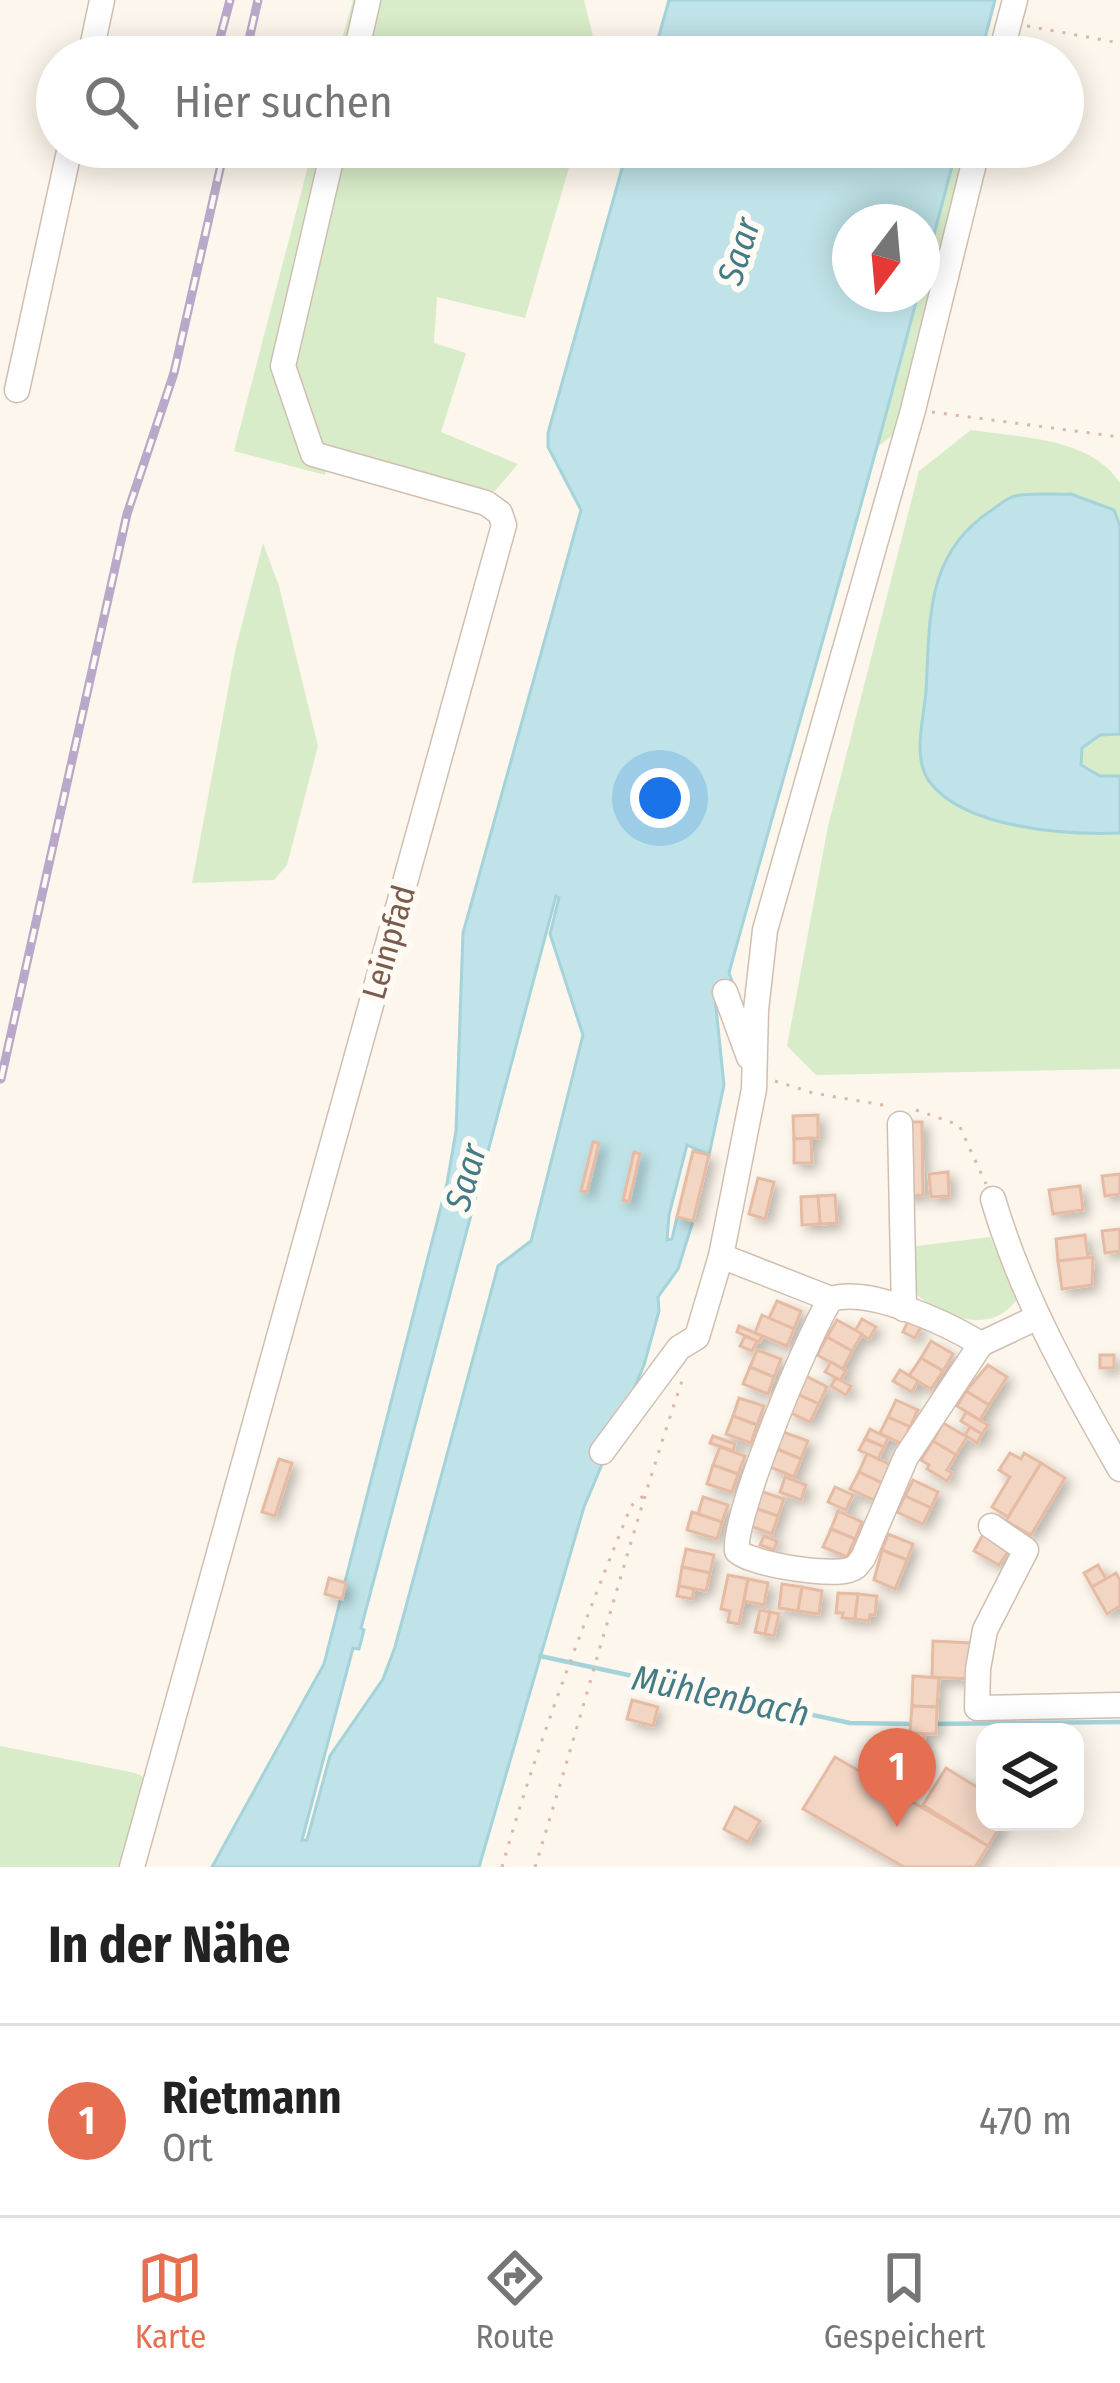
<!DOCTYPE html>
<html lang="de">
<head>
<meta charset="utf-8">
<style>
	:root { --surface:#fff; --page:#f2f2f2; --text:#222; --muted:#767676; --line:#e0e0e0; --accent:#e76f51 }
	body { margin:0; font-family:"Fira Sans Condensed",sans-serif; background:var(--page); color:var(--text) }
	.controls { position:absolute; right:36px; bottom:36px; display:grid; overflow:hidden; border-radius:24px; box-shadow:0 6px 30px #0003 }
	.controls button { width:108px; height:108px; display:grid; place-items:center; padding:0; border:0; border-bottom:3px solid var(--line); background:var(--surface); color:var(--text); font:60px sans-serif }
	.compass { position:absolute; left:832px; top:204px; width:108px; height:108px; border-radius:50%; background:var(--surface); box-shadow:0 6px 30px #0003; rotate:196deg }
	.you { position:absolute; left:660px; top:798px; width:42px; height:42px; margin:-30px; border:9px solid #fff; border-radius:50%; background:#1a73e8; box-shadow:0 0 0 18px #1a73e833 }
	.badge { display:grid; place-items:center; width:78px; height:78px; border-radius:50%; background:var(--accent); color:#fff; font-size:39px; font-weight:700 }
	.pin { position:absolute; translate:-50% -99px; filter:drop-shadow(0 3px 6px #0008) }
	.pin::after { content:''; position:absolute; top:63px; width:42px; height:36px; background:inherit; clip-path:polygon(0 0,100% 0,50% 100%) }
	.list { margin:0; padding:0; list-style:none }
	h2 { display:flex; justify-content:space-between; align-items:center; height:156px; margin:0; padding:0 48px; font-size:51px }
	h2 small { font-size:39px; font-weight:400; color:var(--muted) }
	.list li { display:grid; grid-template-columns:78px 1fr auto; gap:36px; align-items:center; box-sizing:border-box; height:192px; padding:0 48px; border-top:3px solid var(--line) }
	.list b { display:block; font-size:45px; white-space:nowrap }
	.list p { margin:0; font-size:39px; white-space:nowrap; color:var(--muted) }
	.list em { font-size:39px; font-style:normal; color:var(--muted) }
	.icon { flex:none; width:66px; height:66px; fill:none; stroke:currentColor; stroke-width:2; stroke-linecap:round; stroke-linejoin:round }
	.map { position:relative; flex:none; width:1120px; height:1867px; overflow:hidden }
	.search { position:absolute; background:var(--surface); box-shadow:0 6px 30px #0003; left:36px; right:36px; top:36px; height:132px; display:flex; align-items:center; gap:30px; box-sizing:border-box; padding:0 42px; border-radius:66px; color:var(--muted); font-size:45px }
	.sheet { height:348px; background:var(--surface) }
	nav { display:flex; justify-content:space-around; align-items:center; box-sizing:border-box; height:168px; border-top:3px solid var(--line); background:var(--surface); font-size:33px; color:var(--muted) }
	nav a { display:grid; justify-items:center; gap:6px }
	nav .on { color:var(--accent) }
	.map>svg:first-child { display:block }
	.green { fill:#d8ecc9 }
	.water { fill:#bfe3e8; stroke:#a5d3da; stroke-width:3; fill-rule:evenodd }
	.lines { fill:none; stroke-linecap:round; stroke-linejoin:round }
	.stream { stroke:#a5d3da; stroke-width:4.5 }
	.building { fill:#f3d5c3; stroke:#e6bba3; stroke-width:3; filter:url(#shadow) }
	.minor-casing { stroke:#d1beb0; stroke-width:27 }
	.path { stroke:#d9b8a5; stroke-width:3; stroke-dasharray:3 9; stroke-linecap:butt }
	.minor { stroke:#fff; stroke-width:24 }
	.rail-casing { stroke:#b9a8c9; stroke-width:9 }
	.rail { stroke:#fffaf3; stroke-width:4.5; stroke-dasharray:14; stroke-linecap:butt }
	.labels { text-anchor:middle; stroke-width:12; stroke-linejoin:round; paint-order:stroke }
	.street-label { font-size:33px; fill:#7a5c4d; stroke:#fffaf3 }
	.water-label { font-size:36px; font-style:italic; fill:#437c86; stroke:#fffaf3 }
</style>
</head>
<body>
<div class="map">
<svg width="1120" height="1867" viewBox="0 0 1120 1867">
	<defs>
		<filter id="shadow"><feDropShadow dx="5.5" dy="5.5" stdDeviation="6" flood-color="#0004"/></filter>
	</defs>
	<rect width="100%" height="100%" fill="#fdf6ec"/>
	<g class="green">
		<polygon points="353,0 584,0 598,57 337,57"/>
		<polygon points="313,147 575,147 525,318 437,297 434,343 466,353 441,432 518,464 495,491 331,452 325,475 234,451"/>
		<polygon points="951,147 983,147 916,417 876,448 915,294 922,294 922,264"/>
		<path d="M 971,430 C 1021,438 1090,437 1120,483 L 1120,1069 L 816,1075 L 787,1046 L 828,826 L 919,471 Z"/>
		<polygon points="263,543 279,586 318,746 287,865 274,880 192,883 236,647"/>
		<path d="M 990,1237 L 1017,1299 C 993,1335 945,1319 917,1295 L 913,1251 L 917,1246 Z"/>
		<polygon points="0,1746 135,1773 165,1786 143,1867 0,1867"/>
	</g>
	<g class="water">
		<polygon points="669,0 995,0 980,57 653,57"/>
		<path d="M 628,147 L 957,147 L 922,280 L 922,222 L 850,222 L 850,294 L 918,294 C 859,522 791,746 729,973 L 737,995 L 715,998 L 724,1085 L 709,1155 L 687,1145 L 669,1215 L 667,1240 L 672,1239 L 677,1217 L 693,1221 L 678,1269 L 658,1297 L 659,1311 L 644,1365 L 584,1507 L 479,1867 L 212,1867 L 324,1664 L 447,1183 L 456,1131 L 463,933 L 581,510 L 548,447 L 548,433 ZM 556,896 L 559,898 L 550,934 L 583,1035 L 531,1241 L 498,1266 L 395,1647 L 383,1679 L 330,1756 L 307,1840 L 302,1840 L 353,1648 L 359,1649 L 364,1630 L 361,1628 Z"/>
		<path d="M 1071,494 L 1114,510 L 1120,526 L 1120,734 L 1100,735 L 1082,748 L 1081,765 L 1100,776 L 1120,776 L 1120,833 C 1067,835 964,829 929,781 C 912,757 924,718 926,691 C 930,620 925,553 992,510 C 999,505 1007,498 1015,496 C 1032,492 1054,495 1071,494 Z"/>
	</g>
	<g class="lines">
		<g class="stream">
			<polyline points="540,1656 850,1723 916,1724"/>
			<polyline points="934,1724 1120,1722"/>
		</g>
	</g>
	<g class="building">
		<polygon points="818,1115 818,1138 794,1139 793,1116"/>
		<polygon points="904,1122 922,1122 923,1195 906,1196"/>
		<polygon points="811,1138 812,1163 794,1163 794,1139"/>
		<polygon points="593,1142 599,1143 587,1192 581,1191"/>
		<polygon points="693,1151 709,1155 693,1221 677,1217"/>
		<polygon points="634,1152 640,1154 629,1202 623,1200"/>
		<polygon points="948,1172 949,1196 931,1197 929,1174"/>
		<polygon points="1120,1174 1120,1194 1105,1196 1102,1176"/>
		<polygon points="758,1178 774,1182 765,1219 749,1214"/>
		<polygon points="1080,1186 1083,1210 1053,1214 1049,1190"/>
		<polygon points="835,1195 837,1223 820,1224 818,1196"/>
		<polygon points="818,1196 820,1224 802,1225 801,1197"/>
		<polygon points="1120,1229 1120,1251 1105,1253 1102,1231"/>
		<polygon points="1085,1235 1088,1258 1058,1261 1056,1239"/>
		<polygon points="1093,1257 1092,1285 1062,1289 1058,1261"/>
		<polygon points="777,1301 801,1311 794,1329 769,1318"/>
		<polygon points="762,1315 794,1329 787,1346 755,1333"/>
		<polygon points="862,1319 876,1327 869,1339 855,1331"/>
		<polygon points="837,1320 862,1334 852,1351 827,1337"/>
		<polygon points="908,1321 921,1327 915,1338 903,1332"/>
		<polygon points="739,1326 762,1336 759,1342 737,1332"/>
		<polygon points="745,1336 757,1341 752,1351 740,1346"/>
		<polygon points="827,1337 852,1351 843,1369 817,1355"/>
		<polygon points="931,1341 953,1354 943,1371 921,1358"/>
		<polygon points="757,1350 781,1359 774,1377 750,1367"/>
		<rect x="1100" y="1355" width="14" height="13"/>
		<polygon points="921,1358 943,1371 931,1389 909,1376"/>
		<polygon points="831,1362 846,1371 840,1380 825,1372"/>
		<polygon points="988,1365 1007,1377 989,1405 966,1391"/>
		<polygon points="750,1367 774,1377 768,1394 743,1384"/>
		<polygon points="900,1370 918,1381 912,1392 893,1381"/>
		<polygon points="806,1376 827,1387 819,1404 797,1394"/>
		<polygon points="836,1378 851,1386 846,1395 831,1386"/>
		<polygon points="966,1391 989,1405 980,1420 957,1406"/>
		<polygon points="797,1394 819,1404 810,1422 789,1412"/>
		<polygon points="739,1398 764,1406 757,1425 733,1416"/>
		<polygon points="896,1400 918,1410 910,1427 888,1417"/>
		<polygon points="966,1412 988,1425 982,1434 961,1421"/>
		<polygon points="733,1416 757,1425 751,1443 726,1434"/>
		<polygon points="888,1417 910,1427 902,1444 880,1433"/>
		<polygon points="943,1423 967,1437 956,1455 933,1441"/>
		<polygon points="970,1427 982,1434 977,1443 965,1435"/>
		<polygon points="870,1429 888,1438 884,1447 865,1439"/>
		<polygon points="783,1432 808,1441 801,1459 777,1449"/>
		<polygon points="713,1436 735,1444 733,1451 710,1443"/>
		<polygon points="865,1439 884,1447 878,1459 859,1450"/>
		<polygon points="933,1441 956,1455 947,1470 952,1473 947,1481 927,1469 929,1465 921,1460"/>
		<polygon points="720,1447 745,1456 738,1474 713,1465"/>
		<polygon points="777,1449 801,1459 794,1477 770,1467"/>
		<polygon points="1010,1453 1021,1459 1024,1453 1041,1463 1008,1517 992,1507 1010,1477 999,1470"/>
		<polygon points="867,1454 891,1465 882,1483 859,1472"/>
		<polygon points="279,1459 292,1463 275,1516 262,1512"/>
		<polygon points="1041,1463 1065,1478 1031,1535 1006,1521"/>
		<polygon points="713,1465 738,1474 732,1492 707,1484"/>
		<polygon points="859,1472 882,1483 874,1500 850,1489"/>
		<polygon points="785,1477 806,1485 801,1500 780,1492"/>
		<polygon points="913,1480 938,1492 931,1508 905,1496"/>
		<polygon points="835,1487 853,1495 846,1510 828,1502"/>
		<polygon points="760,1491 784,1499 778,1516 754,1508"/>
		<polygon points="905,1496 931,1508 923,1524 897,1512"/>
		<polygon points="703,1497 728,1505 722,1522 698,1514"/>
		<polygon points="754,1508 778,1516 772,1534 748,1525"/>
		<polygon points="838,1511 862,1522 855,1539 831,1529"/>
		<polygon points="692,1512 722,1522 717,1539 687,1530"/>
		<polygon points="831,1529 855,1539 847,1557 823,1547"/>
		<polygon points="985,1531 1012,1546 999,1565 974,1551"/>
		<polygon points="888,1534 913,1544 907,1560 882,1550"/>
		<polygon points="764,1536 777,1541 774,1550 760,1545"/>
		<polygon points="686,1549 714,1555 710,1573 682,1567"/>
		<polygon points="882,1550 907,1560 895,1589 874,1580"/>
		<polygon points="1098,1565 1106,1579 1092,1587 1084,1573"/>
		<polygon points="682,1567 710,1573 706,1591 679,1586"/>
		<polygon points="1116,1573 1120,1580 1120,1606 1107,1614 1092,1587"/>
		<polygon points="728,1575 748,1579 739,1624 728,1622 730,1611 721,1609"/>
		<polygon points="329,1578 346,1583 342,1599 325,1594"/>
		<polygon points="748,1579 768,1583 764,1605 744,1601"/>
		<polygon points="782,1584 802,1587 798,1611 779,1608"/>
		<polygon points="679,1586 694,1589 692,1599 677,1596"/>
		<polygon points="802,1587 822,1591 819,1614 798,1611"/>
		<polygon points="838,1593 858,1594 855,1619 842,1618 843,1613 836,1613"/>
		<polygon points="858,1594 877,1596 875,1615 870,1615 869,1621 855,1619"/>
		<polygon points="760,1610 770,1612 765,1634 755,1632"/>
		<polygon points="770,1612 779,1614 774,1636 765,1634"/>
		<polygon points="933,1641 971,1643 969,1679 932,1677"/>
		<polygon points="913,1676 939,1678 937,1707 912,1706"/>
		<polygon points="632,1700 658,1707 653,1726 627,1719"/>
		<polygon points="912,1706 937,1707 936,1734 910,1733"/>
		<polygon points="891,1731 924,1734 922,1767 889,1765"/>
		<polygon points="835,1757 988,1846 975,1867 904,1867 803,1809"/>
		<polygon points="946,1768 985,1792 985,1822 1003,1822 988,1846 923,1805"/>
		<polygon points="735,1807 760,1821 748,1842 724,1829"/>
	</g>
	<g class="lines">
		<g class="minor-casing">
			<g id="minor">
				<polyline points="90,57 102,0"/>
				<polyline points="355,57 368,0"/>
				<polyline points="1000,57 1015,0"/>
				<polyline points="17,390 70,147"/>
				<polyline points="725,992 749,1057"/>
				<polyline points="900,1124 904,1309"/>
				<path d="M 993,1199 C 1021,1295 1070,1382 1120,1469"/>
				<polyline points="721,1256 831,1299"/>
				<path d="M 981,1344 C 946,1323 870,1287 831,1299 C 809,1331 732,1518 737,1551 C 753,1565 829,1576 849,1570 C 858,1567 857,1565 863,1558 L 906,1457 L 981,1344 L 1038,1317"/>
				<polyline points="602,1452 679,1348 697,1337 721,1256 754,1089 756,1010 765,930 913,410 978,147"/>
				<polyline points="991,1526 1026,1550 985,1630 978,1669 977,1708 1120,1705"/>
				<polyline points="132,1867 504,525 500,513 486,503 313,454 283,366 334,147"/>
			</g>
		</g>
		<g class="path">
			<polyline points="1027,26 1120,43"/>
			<polyline points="932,412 1120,437"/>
			<polyline points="775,1081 813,1093 889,1106"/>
			<polyline points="916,1110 959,1125 986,1184"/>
			<path d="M 502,1867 C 537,1744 583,1625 631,1506 L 643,1496"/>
			<path d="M 535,1867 C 586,1703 629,1537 684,1375"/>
		</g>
		<use href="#minor" class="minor"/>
		<g class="rail-casing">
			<g id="rail">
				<polyline points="215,57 230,0"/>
				<polyline points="245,57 258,0"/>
				<polyline points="192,150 193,147"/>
				<polyline points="1,1079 127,514 174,373 225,147"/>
			</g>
		</g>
		<use href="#rail" class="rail"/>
	</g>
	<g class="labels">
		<g class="street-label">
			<text transform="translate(388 942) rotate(-74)" y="12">Leinpfad</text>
		</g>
		<g class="water-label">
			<text transform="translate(738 251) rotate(-73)" y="13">Saar</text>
			<text transform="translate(465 1177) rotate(-74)" y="13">Saar</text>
			<text transform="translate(721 1695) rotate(12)" y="13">Mühlenbach</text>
		</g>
	</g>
</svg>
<div class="controls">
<button><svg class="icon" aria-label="layers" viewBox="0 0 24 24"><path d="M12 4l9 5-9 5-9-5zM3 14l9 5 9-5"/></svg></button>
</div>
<svg class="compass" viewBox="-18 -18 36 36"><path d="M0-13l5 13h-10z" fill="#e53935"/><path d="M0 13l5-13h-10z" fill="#767676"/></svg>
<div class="you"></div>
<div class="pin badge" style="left:897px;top:1827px">1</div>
<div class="search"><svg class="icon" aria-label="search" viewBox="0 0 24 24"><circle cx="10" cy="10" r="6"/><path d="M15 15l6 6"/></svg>Hier suchen</div>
</div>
<section class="sheet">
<h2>In der Nähe<small></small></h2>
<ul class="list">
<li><span class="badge">1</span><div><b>Rietmann</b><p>Ort</p></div><em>470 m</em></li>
</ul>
</section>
<nav>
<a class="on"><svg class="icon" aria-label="map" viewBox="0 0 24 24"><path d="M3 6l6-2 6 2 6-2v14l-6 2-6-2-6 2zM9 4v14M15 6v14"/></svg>Karte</a>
<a><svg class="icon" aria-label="directions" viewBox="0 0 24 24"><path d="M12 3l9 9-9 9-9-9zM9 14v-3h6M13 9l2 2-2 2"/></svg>Route</a>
<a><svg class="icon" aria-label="saved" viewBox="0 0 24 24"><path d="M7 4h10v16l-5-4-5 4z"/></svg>Gespeichert</a>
</nav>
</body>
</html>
